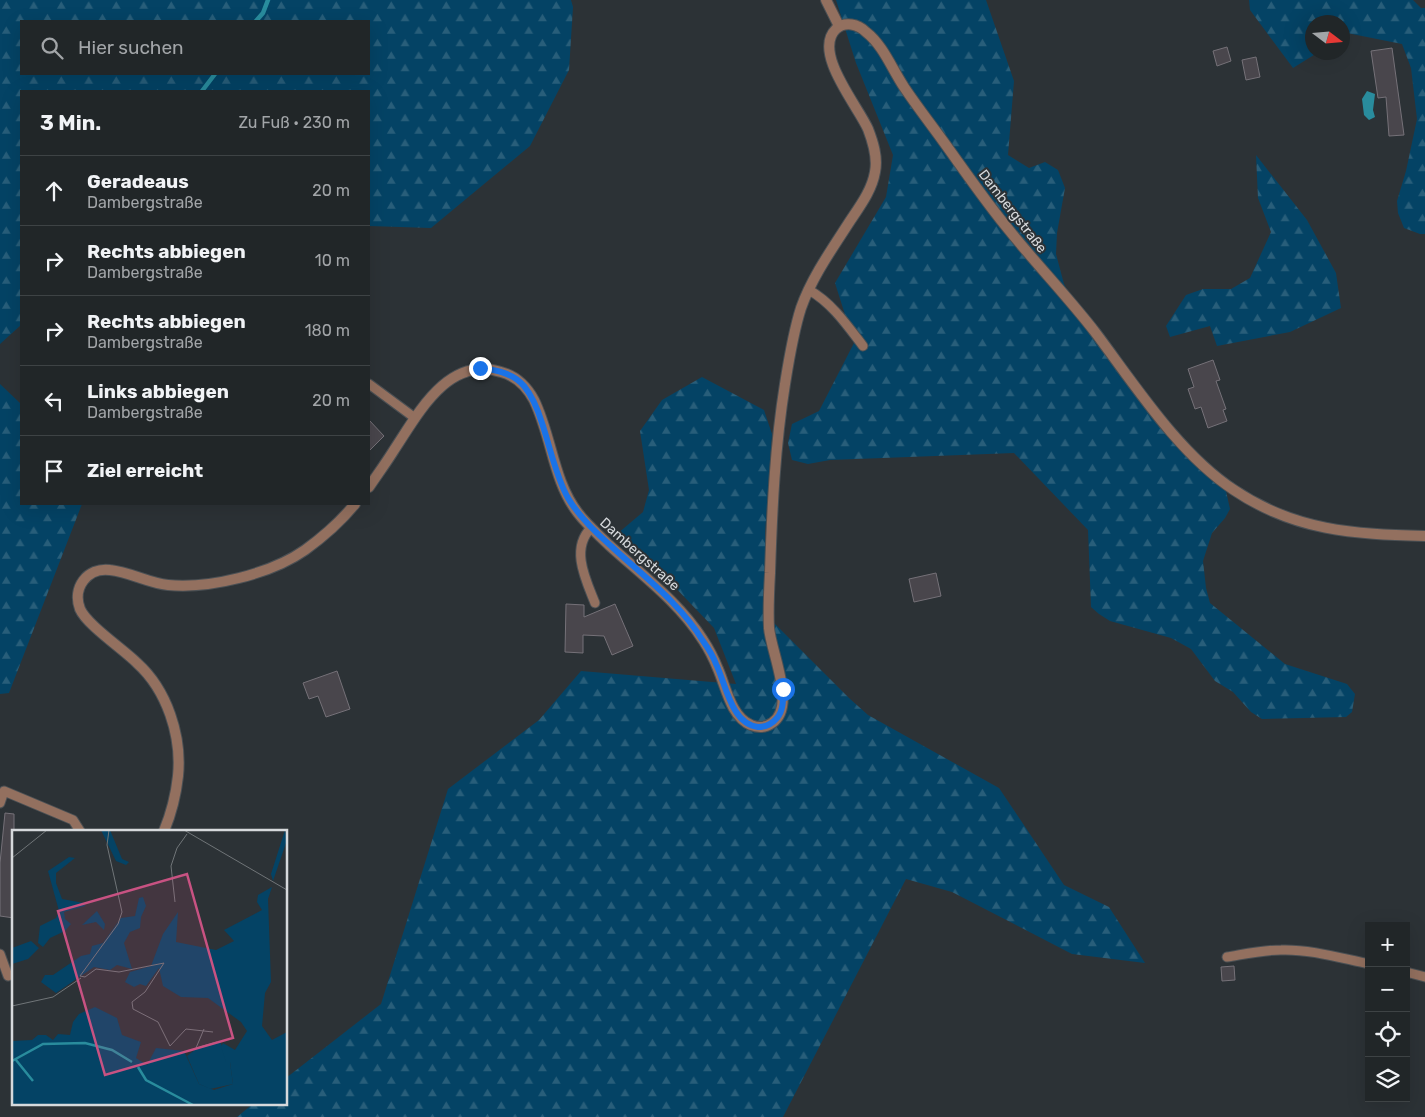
<!DOCTYPE html>
<html lang="de">
<head>
<meta charset="utf-8">
<style>
	:root { --surface:#212628; --page:#2d3234; --text:#f1f3f6; --muted:#a2a5a8; --line:#3e4345 }
	body { margin:0; font-family:Rubik,sans-serif; background:var(--page); color:var(--text) }
	.controls { position:absolute; right:15px; bottom:15px; display:grid; overflow:hidden; border-radius:0px; box-shadow:0 5px 20px #0002 }
	.controls button { width:45px; height:45px; display:grid; place-items:center; padding:0; border:0; border-bottom:1px solid var(--line); background:var(--surface); color:var(--text); font:25px sans-serif }
	.compass { position:absolute; left:1305px; top:15px; width:45px; height:45px; border-radius:50%; background:var(--surface); box-shadow:0 5px 20px #0002; rotate:106deg }
	.stop { position:absolute; width:15px; height:15px; margin:-11px; border:4px solid #1a73e8; border-radius:50%; background:#fff }
	.stop.end { background:#1a73e8; border-color:#fff; box-shadow:0 1px 5px #0008 }
	.list { margin:0; padding:0; list-style:none }
	h2 { display:flex; justify-content:space-between; align-items:center; height:65px; margin:0; padding:0 20px; font-size:21px }
	h2 small { font-size:16px; font-weight:400; color:var(--muted) }
	.list li { display:grid; grid-template-columns:32px 1fr auto; gap:15px; align-items:center; box-sizing:border-box; height:70px; padding:0 20px; border-top:1px solid var(--line) }
	.list b { display:block; font-size:19px; white-space:nowrap }
	.list p { margin:0; font-size:16px; white-space:nowrap; color:var(--muted) }
	.list em { font-size:16px; font-style:normal; color:var(--muted) }
	.icon { flex:none; width:28px; height:28px; fill:none; stroke:currentColor; stroke-width:2; stroke-linecap:round; stroke-linejoin:round }
	.map { position:relative; flex:none; width:1425px; height:1117px; overflow:hidden }
	.search { position:absolute; background:var(--surface); box-shadow:0 5px 20px #0002; left:20px; top:20px; width:350px; height:55px; display:flex; align-items:center; gap:12px; box-sizing:border-box; padding:0 18px; border-radius:0px; color:var(--muted); font-size:19px }
	.panel { position:absolute; background:var(--surface); box-shadow:0 5px 20px #0002; left:20px; top:90px; width:350px; height:415px; border-radius:0px }
	.map>svg:first-child { display:block }
	.forest { fill:url(#forest-firs); fill-rule:evenodd }
	.water { fill:#298c9d }
	.lines { fill:none; stroke-linecap:round; stroke-linejoin:round }
	.stream { stroke:#298c9d; stroke-width:4.5 }
	.building { fill:#49464c; stroke:#757178 }
	.service-casing { stroke:#4b5054; stroke-width:11 }
	.minor-casing { stroke:#4b5054; stroke-width:12 }
	.service { stroke:#93705f; stroke-width:9 }
	.minor { stroke:#93705f; stroke-width:10 }
	.route { stroke:#1a73e8; stroke-width:6 }
	.labels { text-anchor:middle; stroke-width:4; stroke-linejoin:round; paint-order:stroke }
	.street-label { font-size:14px; fill:#d6d9dc; stroke:#2c3236 }
	.inset-river { fill:none; stroke:#298c9d; stroke-width:2.5 }
	.inset-road { fill:none; stroke:#707578; stroke-width:1 }
	.view { fill:#c85282; fill-opacity:0.15; stroke:#c85282; stroke-width:2.5 }
	.inset-edge { fill:none; stroke:#d6d9dc; stroke-width:2.5 }
</style>
</head>
<body>
<div class="map">
<svg width="1425" height="1117" viewBox="0 0 1425 1117">
	<defs>
		<pattern id="forest-firs" width="22" height="20" patternUnits="userSpaceOnUse" patternTransform="scale(1.25)"><rect width="22" height="20" fill="#044365"/><path d="M5 1l3.5 6h-7zM16 11l3.5 6h-7z" fill="#285e7a"/></pattern>
	</defs>
	<rect width="100%" height="100%" fill="#2c3236"/>
	<g class="forest">
		<path d="M 0,0 L 571,0 L 573,7 L 569,70 L 530,146 L 431,228 L 369,226 L 369,91 L 21,91 L 21,325 L 0,344 ZM 369,21 L 369,74 L 21,74 L 21,21 Z"/>
		<polygon points="836,0 986,0 1014,81 1008,155 1029,168 1045,162 1058,170 1065,188 1057,233 1056,254 1064,284 1087,328 1154,416 1226,491 1230,509 1225,518 1212,533 1203,561 1206,588 1210,603 1285,664 1347,684 1355,694 1352,712 1346,717 1262,719 1251,712 1233,692 1215,681 1191,649 1171,638 1110,621 1099,614 1091,607 1088,530 1014,453 830,460 808,464 792,460 788,443 792,424 819,411 854,343 835,283 886,197 893,155 856,63"/>
		<polygon points="1249,0 1413,0 1421,8 1425,8 1425,234 1420,234 1404,228 1398,213 1397,201 1406,171 1417,119 1411,68 1402,44 1347,33 1343,36 1342,22 1312,22 1312,52 1317,53 1293,68 1250,10"/>
		<polygon points="1256,155 1307,220 1336,273 1341,308 1290,332 1217,346 1210,326 1170,337 1166,326 1186,295 1203,289 1231,289 1250,278 1271,232 1258,198"/>
		<polygon points="702,377 764,410 772,434 765,534 766,615 849,698 868,715 999,788 1064,885 1109,907 1145,963 1072,954 952,892 906,879 783,1117 237,1117 254,1103 286,1103 286,1078 381,1004 448,789 539,720 581,671 736,684 714,628 667,579 617,534 643,512 649,490 640,431 662,400"/>
		<polygon points="0,384 21,404 21,504 82,504 9,693 0,694"/>
	</g>
	<polygon class="water" points="1367,91 1375,94 1373,110 1375,117 1369,120 1364,115 1362,99"/>
	<g class="lines">
		<g class="stream">
			<polyline points="256,21 263,13 268,0"/>
			<polyline points="202,91 215,74"/>
		</g>
	</g>
	<g class="building">
		<polygon points="1227,47 1231,61 1217,66 1213,51"/>
		<polygon points="1392,48 1404,135 1389,136 1386,97 1378,98 1371,51"/>
		<polygon points="1256,57 1260,77 1246,80 1242,60"/>
		<polygon points="1213,360 1220,380 1216,381 1226,409 1223,410 1227,421 1208,428 1201,407 1195,409 1188,389 1194,387 1188,369"/>
		<polygon points="369,420 384,436 369,451"/>
		<polygon points="936,573 941,596 914,602 909,579"/>
		<polygon points="566,604 584,605 584,617 615,604 633,646 612,655 604,636 583,635 583,653 565,652"/>
		<polygon points="337,671 350,709 326,717 318,696 309,699 303,683"/>
		<polygon points="5,813 14,814 14,918 0,916 0,863"/>
		<polygon points="1234,966 1235,980 1222,981 1221,967"/>
	</g>
	<g class="lines">
		<g class="service-casing">
			<g id="service">
				<path d="M 809,290 C 832,303 847,325 863,346"/>
				<polyline points="369,384 415,418"/>
				<path d="M 591,528 C 570,549 586,580 595,603"/>
				<polyline points="0,803 4,791 73,820 80,831"/>
				<polyline points="0,954 8,976"/>
				<path d="M 1227,957 C 1245,954 1262,950 1281,950 C 1310,949 1340,958 1369,964"/>
				<polyline points="1406,972 1425,977"/>
			</g>
		</g>
		<g class="minor-casing">
			<g id="minor">
				<polyline points="826,0 839,26"/>
				<path d="M 369,487 C 377,475 386,463 394,450 C 418,414 448,355 501,372 C 516,376 527,387 534,400 C 552,437 553,481 578,513 C 587,525 599,535 609,545 C 642,575 679,602 703,640 C 709,649 714,659 718,669 C 726,687 731,717 751,725 C 758,728 765,728 772,723 C 797,707 771,652 769,628 C 768,610 769,591 770,573 C 772,510 775,446 785,384 C 789,359 793,333 801,308 C 812,277 832,249 850,221 C 860,206 872,190 875,172 C 878,157 873,142 868,129 C 858,106 812,52 836,29 C 845,21 858,24 866,32 C 883,45 892,69 904,87 C 916,105 930,123 943,141 C 964,170 985,201 1009,230 C 1037,265 1068,297 1095,332 C 1135,385 1178,453 1234,490 C 1295,531 1353,534 1425,536"/>
				<path d="M 164,831 C 171,814 176,795 178,776 C 182,736 167,690 137,663 C 123,649 87,625 80,609 C 72,588 87,567 110,570 C 130,572 148,583 168,585 C 209,589 271,574 305,550 C 323,537 341,521 355,504"/>
			</g>
		</g>
		<use href="#service" class="service"/>
		<use href="#minor" class="minor"/>
	</g>
	<g class="lines">
		<path class="route" d="M 480,368 C 496,370 513,373 524,386 C 533,397 538,410 542,423 C 550,447 556,477 568,498 C 579,517 595,532 611,546 C 643,576 680,603 703,641 C 708,648 713,656 716,664 C 726,684 731,724 758,727 C 766,727 772,724 777,718 C 784,710 783,698 783,689"/>
	</g>
	<g class="labels">
		<g class="street-label">
			<text transform="translate(1013 211) rotate(52)" y="5">Dambergstraße</text>
			<text transform="translate(640 554) rotate(42)" y="5">Dambergstraße</text>
		</g>
	</g>
	<g transform="translate(12 830)">
		<rect width="275" height="275" fill="#2c3236"/>
		<path d="M 208,212 L 218,232 L 221,254 L 198,259 L 187,254 L 175,226 L 184,219 Z" fill="#044365"/>
		<path d="M 89,0 L 98,0 L 110,29 L 117,32 L 114,35 L 104,31 ZM 273,0 L 275,10 L 261,51 L 259,44 ZM 57,27 L 63,28 L 44,43 L 44,53 L 50,69 L 72,73 L 73,76 L 52,82 L 53,89 L 59,94 L 53,101 L 38,108 L 31,117 L 26,113 L 28,96 L 44,88 L 47,81 L 36,41 ZM 260,57 L 256,69 L 259,152 L 253,163 L 250,196 L 260,210 L 275,202 L 275,275 L 0,275 L 0,211 L 20,210 L 26,205 L 34,205 L 41,210 L 46,204 L 58,205 L 61,192 L 67,184 L 83,177 L 105,188 L 110,205 L 129,212 L 124,228 L 135,235 L 144,218 L 172,221 L 187,254 L 202,260 L 221,254 L 218,232 L 214,232 L 209,217 L 211,213 L 223,220 L 235,201 L 229,192 L 196,168 L 169,167 L 151,156 L 147,138 L 134,156 L 128,154 L 122,157 L 113,152 L 118,142 L 139,136 L 151,104 L 166,82 L 164,112 L 204,120 L 222,111 L 212,100 L 250,80 L 245,72 L 246,65 ZM 131,67 L 134,76 L 129,87 L 128,98 L 118,102 L 112,113 L 120,139 L 105,135 L 98,140 L 82,137 L 44,163 L 29,152 L 33,145 L 41,145 L 69,126 L 78,124 L 80,116 L 91,113 L 109,88 L 123,86 L 127,68 ZM 85,81 L 93,94 L 92,100 L 84,92 L 70,95 ZM 19,111 L 27,118 L 16,129 L 0,134 L 0,118 Z" fill="#044365"/>
		<path class="inset-river" d="M 4,230 L 21,251M 0,231 L 31,214 L 73,213 L 100,220 L 120,232M 126,237 L 134,250 L 181,275"/>
		<path class="inset-road" d="M 97,0 L 95,15 L 110,82 L 106,94 L 68,146 L 73,147 L 84,139 L 107,142 L 152,133M 172,0 L 275,60M 0,28 L 35,0M 163,72 L 159,36 L 165,18 L 175,4M 152,133 L 133,162 L 120,172 L 121,179 L 146,192 L 158,216 L 174,199 L 201,202M 0,176 L 41,167 L 69,148M 192,199 L 184,218 L 205,212"/>
		<path class="view" d="M 175,44 L 221,208 L 93,245 L 46,81 Z"/>
		<rect width="275" height="275" class="inset-edge"/>
	</g>
</svg>
<div class="controls">
<button>+</button>
<button>−</button>
<button><svg class="icon" aria-label="locate" viewBox="0 0 24 24"><circle cx="12" cy="12" r="6"/><path d="M12 2v4M12 18v4M2 12h4M18 12h4"/></svg></button>
<button><svg class="icon" aria-label="layers" viewBox="0 0 24 24"><path d="M12 4l9 5-9 5-9-5zM3 14l9 5 9-5"/></svg></button>
</div>
<svg class="compass" viewBox="-18 -18 36 36"><path d="M0-13l5 13h-10z" fill="#e53935"/><path d="M0 13l5-13h-10z" fill="#a2a5a8"/></svg>
<div class="stop" style="left:783px;top:689px"></div>
<div class="stop end" style="left:480px;top:368px"></div>
<div class="search"><svg class="icon" aria-label="search" viewBox="0 0 24 24"><circle cx="10" cy="10" r="6"/><path d="M15 15l6 6"/></svg>Hier suchen</div>
<section class="panel">
<h2>3 Min.<small>Zu Fuß · 230 m</small></h2>
<ul class="list">
<li><svg class="icon" aria-label="ahead" viewBox="0 0 24 24"><path d="M12 20V5M6 11l6-6 6 6"/></svg><div><b>Geradeaus</b><p>Dambergstraße</p></div><em>20 m</em></li>
<li><svg class="icon" aria-label="right" viewBox="0 0 24 24"><path d="M7 20v-9h11M14 6l5 5-5 5"/></svg><div><b>Rechts abbiegen</b><p>Dambergstraße</p></div><em>10 m</em></li>
<li><svg class="icon" aria-label="right" viewBox="0 0 24 24"><path d="M7 20v-9h11M14 6l5 5-5 5"/></svg><div><b>Rechts abbiegen</b><p>Dambergstraße</p></div><em>180 m</em></li>
<li><svg class="icon" aria-label="left" viewBox="0 0 24 24"><path d="M17 20v-9H6M10 6l-5 5 5 5"/></svg><div><b>Links abbiegen</b><p>Dambergstraße</p></div><em>20 m</em></li>
<li><svg class="icon" aria-label="arrive" viewBox="0 0 24 24"><path d="M6 21V4h12l-3 4 3 4H6"/></svg><div><b>Ziel erreicht</b></div></li>
</ul>
</section>
</div>
</body>
</html>
